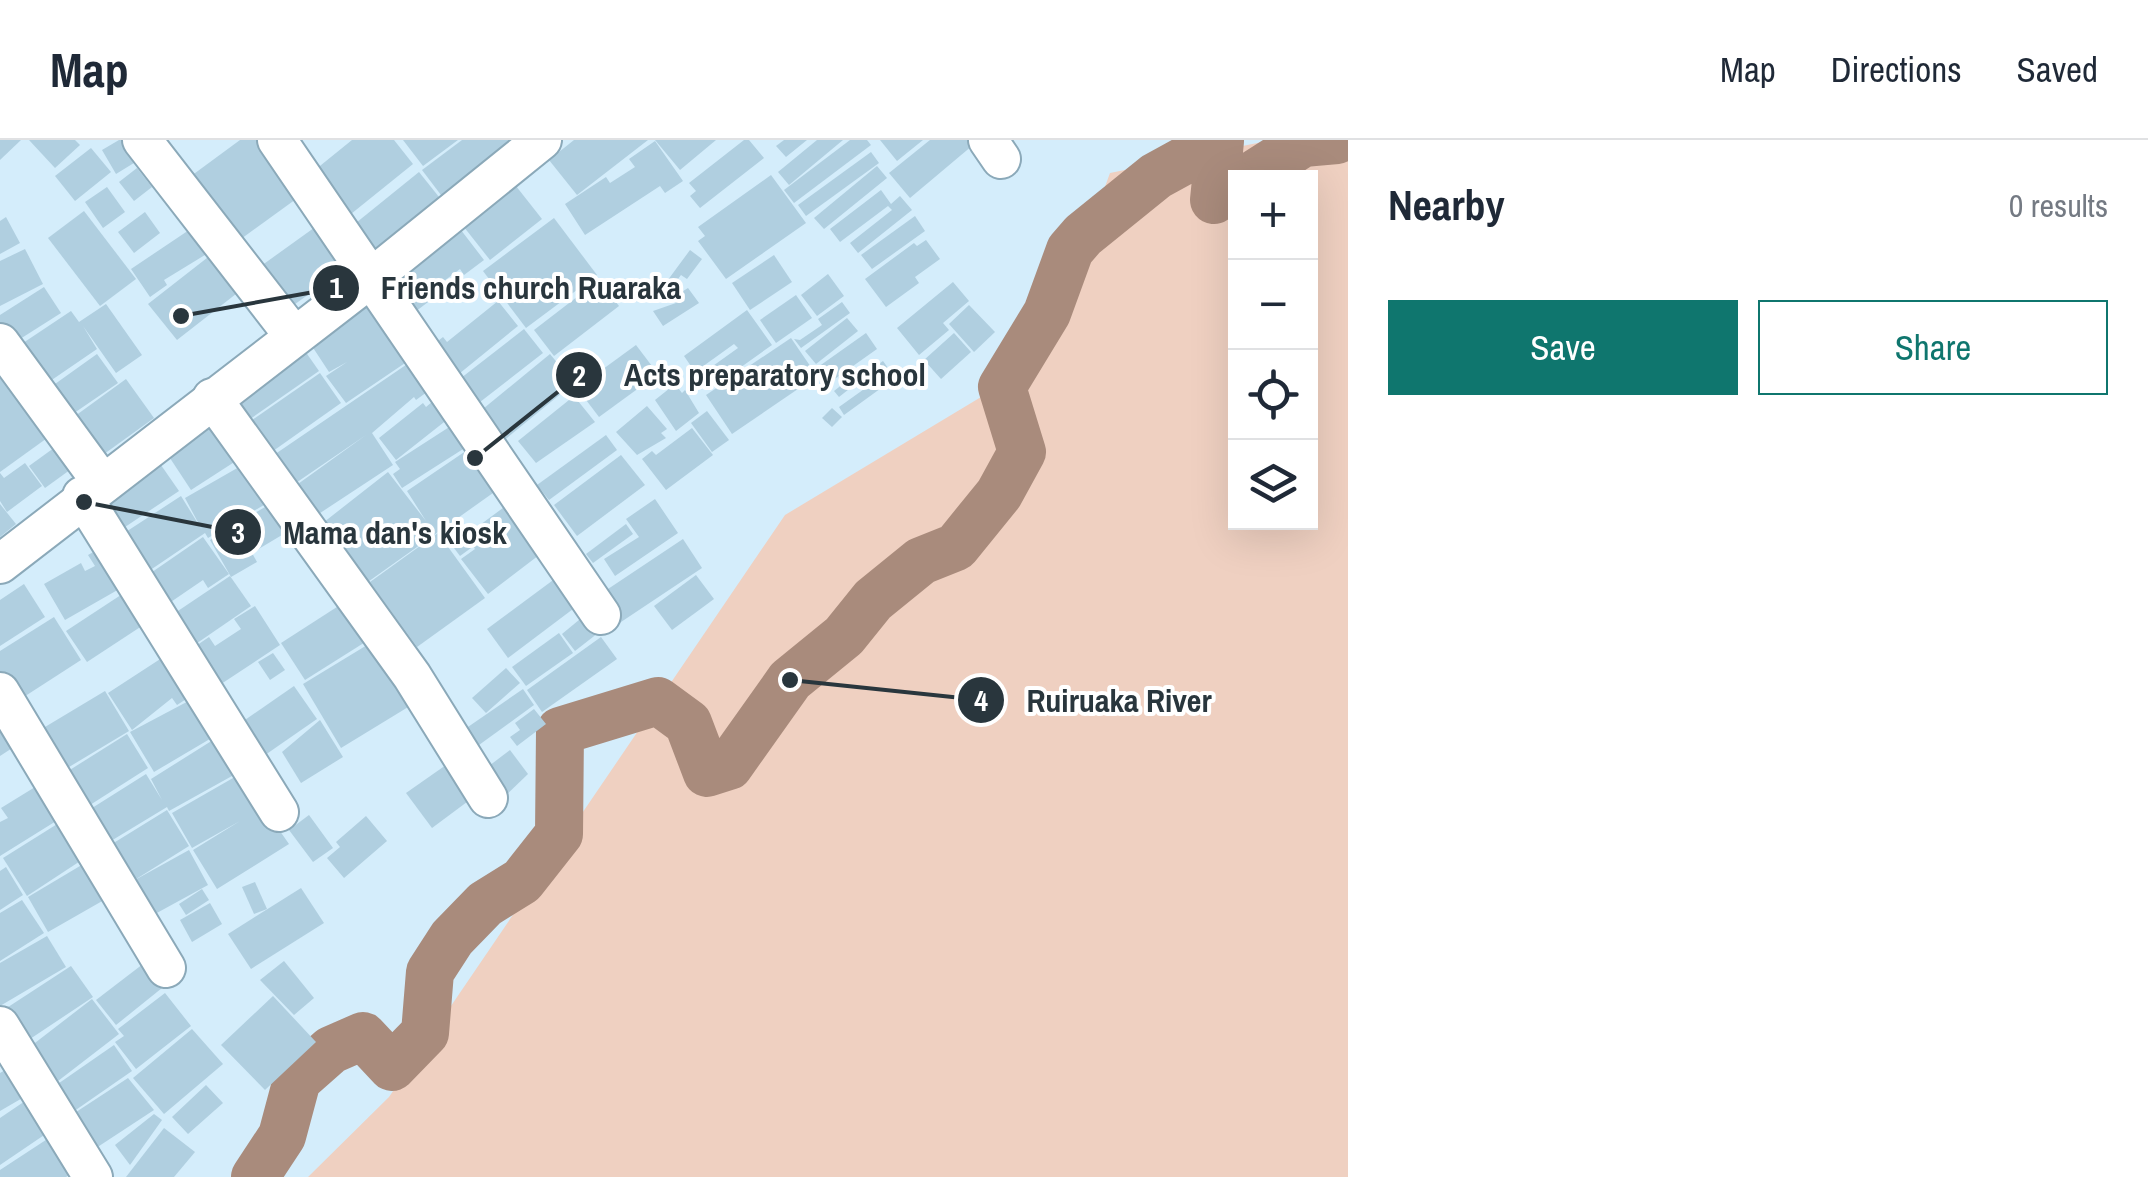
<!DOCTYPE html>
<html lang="en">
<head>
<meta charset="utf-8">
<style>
	:root { --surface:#fff; --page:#f6f6f7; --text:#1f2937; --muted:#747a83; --line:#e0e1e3; --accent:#0f766e }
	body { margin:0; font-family:"Archivo Narrow",sans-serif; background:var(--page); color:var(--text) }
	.controls { position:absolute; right:30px; top:30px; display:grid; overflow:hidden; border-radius:0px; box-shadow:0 10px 40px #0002 }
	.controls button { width:90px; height:90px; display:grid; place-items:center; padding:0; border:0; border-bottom:2px solid var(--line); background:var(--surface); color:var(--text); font:50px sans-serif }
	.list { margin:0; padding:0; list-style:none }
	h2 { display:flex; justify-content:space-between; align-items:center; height:130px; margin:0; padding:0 40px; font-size:42px }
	h2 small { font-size:32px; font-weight:400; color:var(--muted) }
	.actions { display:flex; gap:20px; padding:30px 40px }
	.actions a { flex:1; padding:22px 0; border:2px solid var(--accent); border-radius:0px; text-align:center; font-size:35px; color:var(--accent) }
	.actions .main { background:var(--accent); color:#fff }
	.icon { flex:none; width:55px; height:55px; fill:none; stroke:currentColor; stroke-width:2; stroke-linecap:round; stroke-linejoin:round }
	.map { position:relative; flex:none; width:1348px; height:1037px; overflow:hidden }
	header { display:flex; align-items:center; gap:60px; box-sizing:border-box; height:140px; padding:0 50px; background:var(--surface); border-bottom:2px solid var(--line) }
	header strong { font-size:48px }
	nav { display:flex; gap:55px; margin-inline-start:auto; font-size:35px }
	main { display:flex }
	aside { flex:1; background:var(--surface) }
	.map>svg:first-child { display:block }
	.green { fill:#efd0c1; fill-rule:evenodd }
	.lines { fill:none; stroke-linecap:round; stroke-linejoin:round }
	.river { stroke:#a98b7c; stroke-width:48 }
	.building { fill:#b0cfe0 }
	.minor-casing { stroke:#8ba9b9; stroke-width:42 }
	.minor { stroke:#fff; stroke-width:38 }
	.leader { fill:none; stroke:#29363d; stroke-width:4 }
	.callout-dot { fill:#29363d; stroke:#fff; stroke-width:4 }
	.mark-label { font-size:30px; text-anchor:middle; font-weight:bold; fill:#fff }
	.callout-label { font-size:32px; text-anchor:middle; font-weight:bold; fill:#29363d; stroke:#fff; stroke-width:8; stroke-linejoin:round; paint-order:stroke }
</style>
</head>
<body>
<header>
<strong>Map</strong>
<nav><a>Map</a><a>Directions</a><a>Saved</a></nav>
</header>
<main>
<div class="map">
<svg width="1348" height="1037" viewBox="0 0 1348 1037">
	<rect width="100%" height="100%" fill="#d4edfb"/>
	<path class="green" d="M 1272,0 L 1348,0 L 1348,1037 L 308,1037 L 389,957 L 785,375 L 1041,221 L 1110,33 ZM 1236,38 L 1310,38 L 1310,382 L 1236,382 Z"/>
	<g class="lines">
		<g class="river">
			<polyline points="1248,38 1303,3 1337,0"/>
			<polyline points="255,1037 282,996 297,940 331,910 363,896 392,927 425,893 430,832 452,798 485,764 522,741 559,694 560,591 658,561 688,583 707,633 729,626 790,540 844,496 873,460 921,421 956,407 999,354 1022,312 1002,247 1047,173 1070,110 1083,95 1156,36 1220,1 1214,60 1236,46"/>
		</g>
	</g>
	<g class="building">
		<polygon points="0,0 21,0 0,20"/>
		<polygon points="29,0 75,0 80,5 55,28"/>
		<polygon points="119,0 131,0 142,18 116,34 102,10"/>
		<polygon points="240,0 264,0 303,54 234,104 187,39"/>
		<polygon points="352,0 394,0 413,24 346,78 310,34"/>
		<polygon points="403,0 458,0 423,26"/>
		<polygon points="462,0 509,0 514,7 444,59 422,30"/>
		<polygon points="574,0 648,0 577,55 549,20"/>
		<polygon points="655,0 716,0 680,30"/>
		<polygon points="744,0 749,0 764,18 700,68 690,56 696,51 689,43"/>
		<polygon points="784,0 807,0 786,17 776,6"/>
		<polygon points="817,0 843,0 789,45 778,32"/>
		<polygon points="850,0 867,0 871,5 794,63 784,50"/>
		<polygon points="880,0 923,0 897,21"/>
		<polygon points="930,0 979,0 910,58 889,33"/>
		<polygon points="655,1 683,41 665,53 660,46 585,95 565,64 606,37 610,43 635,27 629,19"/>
		<polygon points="91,8 111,32 75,61 55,36"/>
		<polygon points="871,12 879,23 806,76 798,65"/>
		<polygon points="877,26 887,38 824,89 814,78"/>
		<polygon points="137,28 152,47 134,61 119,42"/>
		<polygon points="419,32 439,57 367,116 346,91"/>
		<polygon points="771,35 806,83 726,139 698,101 705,96 698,87"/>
		<polygon points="512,41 542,79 490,120 460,82"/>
		<polygon points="107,47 125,72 103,88 85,62"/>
		<polygon points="881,50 891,64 900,56 912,70 858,113 850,103 892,70 888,66 840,102 830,89"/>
		<polygon points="84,71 136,139 100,166 48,98"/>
		<polygon points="145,72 160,93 134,113 118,92"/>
		<polygon points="915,76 925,91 872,129 861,115"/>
		<polygon points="6,77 20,103 0,114 0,81"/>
		<polygon points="554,78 597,135 526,188 483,131"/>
		<polygon points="325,80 355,121 284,172 254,131"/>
		<polygon points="454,81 484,120 464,135 460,129 432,150 436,156 407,178 377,138"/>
		<polygon points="201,82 218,107 164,140 167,145 150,157 131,129"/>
		<polygon points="926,100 940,119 915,137 919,143 886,167 865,139 914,103 917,106"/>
		<polygon points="221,107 250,143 177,200 148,164"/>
		<polygon points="25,109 43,144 0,166 0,121"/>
		<polygon points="690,110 702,119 687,139 681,135 668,152 662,148"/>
		<polygon points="774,115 792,142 750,170 732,143"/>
		<polygon points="828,134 844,156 817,176 801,155"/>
		<polygon points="599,140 619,166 554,216 534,190"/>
		<polygon points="953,142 969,161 943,183 949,190 919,215 897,188"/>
		<polygon points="44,147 61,173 9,206 0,192 0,175"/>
		<polygon points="688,148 699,163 663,186 653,171 676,163 672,158"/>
		<polygon points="375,151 411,219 346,263 326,236 347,222 329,232 306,197"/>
		<polygon points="796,155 812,178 776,203 760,180"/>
		<polygon points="498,161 518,186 449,242 424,212 443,197 447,202"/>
		<polygon points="842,162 850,173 801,208 794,199 800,200 822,185 818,179"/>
		<polygon points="106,164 142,215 116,233 83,186 97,209 40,248 14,209 71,171 79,182"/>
		<polygon points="969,165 995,192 974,212 949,184"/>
		<polygon points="747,170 772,205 713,247 703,233 738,208 734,204 695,232 684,216"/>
		<polygon points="847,178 858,191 816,224 805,211"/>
		<polygon points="524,189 543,213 471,269 452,245"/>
		<polygon points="866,193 877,209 829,243 818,227"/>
		<polygon points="954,193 971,212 941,239 924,220"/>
		<polygon points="791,198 817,236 732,294 706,255"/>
		<polygon points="298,201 319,231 243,284 221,253"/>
		<polygon points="636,205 658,234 599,277 577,248"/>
		<polygon points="97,214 118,243 61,282 41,254"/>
		<polygon points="422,214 442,241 416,260 414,257 372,293 393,325 311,379 291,349 366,295 287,349 265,321"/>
		<polygon points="550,214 574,243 502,302 478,273"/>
		<polygon points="883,221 895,238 844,275 839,267 867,247 860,238"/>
		<polygon points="0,228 61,288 0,332"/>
		<polygon points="320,233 341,263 266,316 245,285"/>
		<polygon points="853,236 858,242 839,257 834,251"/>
		<polygon points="126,239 154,278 93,322 64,284"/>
		<polygon points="675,244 682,253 685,250 699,273 676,291 655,260"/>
		<polygon points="574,256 595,282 536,323 518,301"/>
		<polygon points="438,257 453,275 396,320 379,298 423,263 426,267"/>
		<polygon points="647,266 667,289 661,293 666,298 637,315 616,292"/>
		<polygon points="832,268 842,277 832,287 822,278"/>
		<polygon points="707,271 729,300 712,312 691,283"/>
		<polygon points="214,280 239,319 191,350 166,312"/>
		<polygon points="457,282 471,304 402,348 393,334 400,329 395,322"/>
		<polygon points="692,288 713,315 666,350 642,319 652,311 656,315"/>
		<polygon points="606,295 617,310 549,360 537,345"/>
		<polygon points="479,302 507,343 365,444 319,386 388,332 426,381 407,351"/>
		<polygon points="58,305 74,327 45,348 29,326"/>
		<polygon points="154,315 179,351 113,395 88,359"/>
		<polygon points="621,315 645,345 577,396 554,365"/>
		<polygon points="25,323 42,346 7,372 0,361 0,333 4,338"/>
		<polygon points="246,323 269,362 208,398 205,393 140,437 115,399 181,356 202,390 185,358"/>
		<polygon points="655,359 678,393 615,436 604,419 639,397 626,379"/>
		<polygon points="511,362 547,409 488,454 461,419 475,409 465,396"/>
		<polygon points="0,364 16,384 0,397"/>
		<polygon points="270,364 287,392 252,413 257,422 231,437 210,400"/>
		<polygon points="626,384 633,394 593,423 586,414"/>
		<polygon points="459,391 471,408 460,416 448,400"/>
		<polygon points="438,393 485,458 417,507 370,442"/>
		<polygon points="203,397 229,434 208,448 203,440 162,468 142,439"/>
		<polygon points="683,399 702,428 618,484 599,455"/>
		<polygon points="106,405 128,444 65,480 44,444 81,423 85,431 95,426 88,415"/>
		<polygon points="564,432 585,460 508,518 487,489"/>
		<polygon points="696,435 714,459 672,490 654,466"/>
		<polygon points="230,436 251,466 187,510 166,479"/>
		<polygon points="24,444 45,477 0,506 0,460"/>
		<polygon points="130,449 151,480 87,522 66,491"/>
		<polygon points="354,456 378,494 305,540 281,503"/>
		<polygon points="255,466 280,505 212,550 187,512 209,497 215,506 241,489 234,479"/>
		<polygon points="585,475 598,493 575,511 562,494"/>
		<polygon points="54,477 81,520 16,562 0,537 0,511"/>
		<polygon points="559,493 573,513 526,546 512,527"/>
		<polygon points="601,497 617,519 542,572 527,550"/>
		<polygon points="377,499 418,561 341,608 303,544"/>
		<polygon points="171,512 197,552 177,565 172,558 132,590 108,553"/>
		<polygon points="273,513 285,530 270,540 258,522"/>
		<polygon points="506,528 520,543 486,573 472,558"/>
		<polygon points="294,546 317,579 255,622 232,589"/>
		<polygon points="523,549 534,565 479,605 465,589"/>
		<polygon points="105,551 129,591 59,633 35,593"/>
		<polygon points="198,556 220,593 154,632 130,592"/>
		<polygon points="0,569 20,603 0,616"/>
		<polygon points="534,569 546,584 517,606 510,597 520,590 515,583"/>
		<polygon points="320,580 343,617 301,643 282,612"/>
		<polygon points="127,594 148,628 79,672 57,638"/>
		<polygon points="221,595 241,631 169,671 167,667 101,707 81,675 146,634 162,660 151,639"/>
		<polygon points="510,610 528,634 498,663 477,635"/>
		<polygon points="446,625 471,659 432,688 406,653"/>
		<polygon points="240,634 289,704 217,749 193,710 240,681 192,708 172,673"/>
		<polygon points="40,644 61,678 0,716 0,682 8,678 1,668"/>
		<polygon points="167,670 189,706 133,741 189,710 208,745 144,780 99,712"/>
		<polygon points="309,675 333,708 313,722 289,690"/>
		<polygon points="70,676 94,712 27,756 3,718"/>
		<polygon points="366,676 387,701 344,738 327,718 340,707 336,702"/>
		<polygon points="90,720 111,756 48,792 28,757"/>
		<polygon points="6,727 23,755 0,770 0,731"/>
		<polygon points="255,742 267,769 254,774 242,747"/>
		<polygon points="301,748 324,783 251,829 228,794"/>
		<polygon points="202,749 209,760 186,775 179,764"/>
		<polygon points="22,760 44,793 0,821 0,773"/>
		<polygon points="210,763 222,784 192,802 180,780"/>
		<polygon points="47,796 66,827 0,866 0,823"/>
		<polygon points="284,821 314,858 294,875 260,840"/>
		<polygon points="143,824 162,848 116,885 96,860"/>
		<polygon points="71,826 93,857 24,903 2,871"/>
		<polygon points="165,853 191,886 136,929 115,902 124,896 118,889"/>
		<polygon points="273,856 316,902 265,950 221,905"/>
		<polygon points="92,859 119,894 58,941 31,906"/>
		<polygon points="192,889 223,924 164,974 133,938"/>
		<polygon points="114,905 132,931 70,974 52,948"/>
		<polygon points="14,925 31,953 0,971 0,933"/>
		<polygon points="128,938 154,970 93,1010 70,976"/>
		<polygon points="206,945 223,963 188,994 172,977"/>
		<polygon points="34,955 56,987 0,1025 0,978"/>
		<polygon points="154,974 162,980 130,1025 115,1005"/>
		<polygon points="164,988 195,1012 174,1037 126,1037"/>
		<polygon points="55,994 78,1030 66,1037 0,1037 0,1030"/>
	</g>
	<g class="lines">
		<g class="minor-casing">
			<g id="minor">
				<polyline points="142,0 294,196"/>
				<polyline points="277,0 601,475"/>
				<polyline points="988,0 1001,19"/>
				<polyline points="0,203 103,344"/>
				<polyline points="212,258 412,536 488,658"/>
				<polyline points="82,356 279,672"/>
				<polyline points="0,424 371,138 542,0"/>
				<polyline points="0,552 166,828"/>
				<polyline points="0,886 93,1037"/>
			</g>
		</g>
		<use href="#minor" class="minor"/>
	</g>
	<path class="leader" d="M181 176L336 148M475 318L579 235M84 362L238 392M790 540L981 560"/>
	<g class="callout-dot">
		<circle cx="181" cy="176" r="10"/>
		<circle cx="475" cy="318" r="10"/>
		<circle cx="84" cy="362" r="10"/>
		<circle cx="790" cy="540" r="10"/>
		<circle cx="336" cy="148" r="25"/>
		<circle cx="579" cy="235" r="25"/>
		<circle cx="238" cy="392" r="25"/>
		<circle cx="981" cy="560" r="25"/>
	</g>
	<g class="mark-label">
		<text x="336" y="158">1</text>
		<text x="579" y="246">2</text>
		<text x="238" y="403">3</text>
		<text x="981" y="571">4</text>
	</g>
	<g class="callout-label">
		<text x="531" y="159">Friends church Ruaraka</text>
		<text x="775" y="246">Acts preparatory school</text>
		<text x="395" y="404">Mama dan's kiosk</text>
		<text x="1119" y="572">Ruiruaka River</text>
	</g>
</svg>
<div class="controls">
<button>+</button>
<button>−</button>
<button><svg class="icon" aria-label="locate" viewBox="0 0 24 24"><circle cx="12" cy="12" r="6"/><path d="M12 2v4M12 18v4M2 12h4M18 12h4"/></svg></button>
<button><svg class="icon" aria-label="layers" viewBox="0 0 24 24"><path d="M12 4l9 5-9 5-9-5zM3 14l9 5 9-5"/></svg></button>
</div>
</div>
<aside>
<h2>Nearby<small>0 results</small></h2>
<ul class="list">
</ul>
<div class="actions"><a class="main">Save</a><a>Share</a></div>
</aside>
</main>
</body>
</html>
